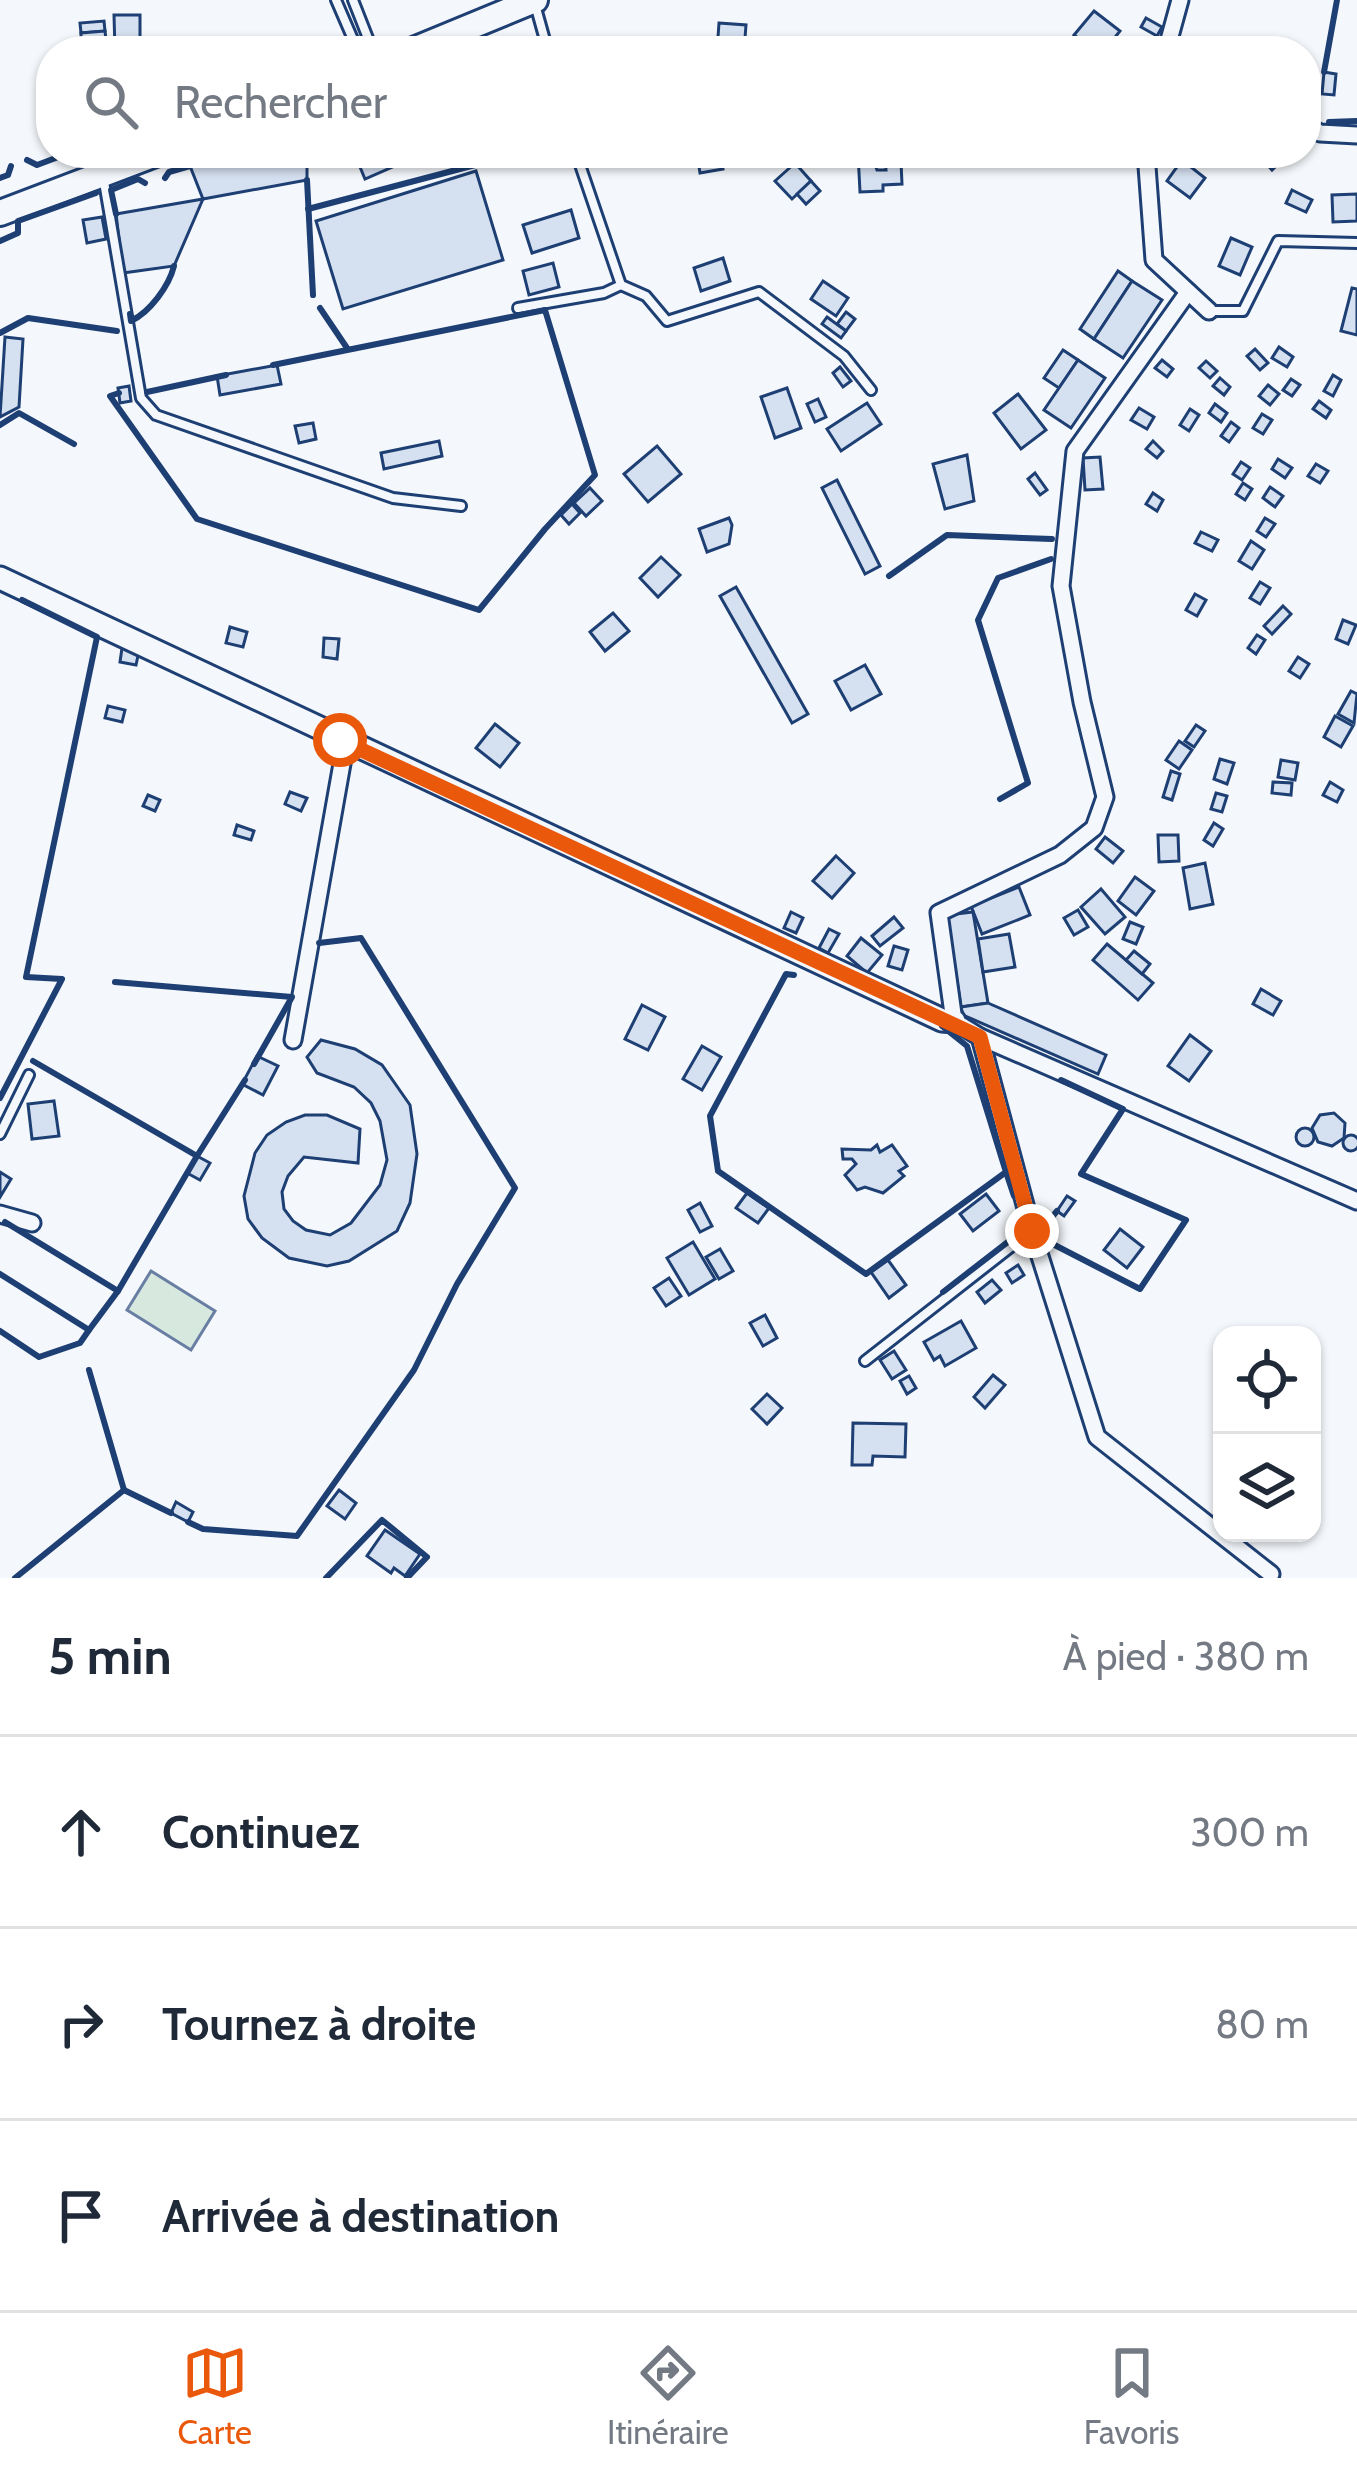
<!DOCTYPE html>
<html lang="fr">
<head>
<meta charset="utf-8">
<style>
	:root { --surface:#fff; --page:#f6f6f7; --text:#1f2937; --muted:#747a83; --line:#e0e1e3; --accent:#ea580c }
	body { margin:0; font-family:Cabin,sans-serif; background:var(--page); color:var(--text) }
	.controls { position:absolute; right:36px; bottom:36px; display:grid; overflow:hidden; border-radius:24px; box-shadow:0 3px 9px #0004 }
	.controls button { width:108px; height:108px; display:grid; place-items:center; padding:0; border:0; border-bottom:3px solid var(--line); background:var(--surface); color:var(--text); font:60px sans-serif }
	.stop { position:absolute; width:36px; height:36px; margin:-27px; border:9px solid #ea580c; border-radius:50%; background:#fff }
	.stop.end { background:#ea580c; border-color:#fff; box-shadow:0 3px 12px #0008 }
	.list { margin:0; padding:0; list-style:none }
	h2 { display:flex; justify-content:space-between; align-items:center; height:156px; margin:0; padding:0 48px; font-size:51px }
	h2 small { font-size:39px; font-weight:400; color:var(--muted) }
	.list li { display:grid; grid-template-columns:78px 1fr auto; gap:36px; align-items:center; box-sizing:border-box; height:192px; padding:0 48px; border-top:3px solid var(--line) }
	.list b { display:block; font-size:45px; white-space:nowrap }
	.list em { font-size:39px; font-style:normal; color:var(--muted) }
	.icon { flex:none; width:66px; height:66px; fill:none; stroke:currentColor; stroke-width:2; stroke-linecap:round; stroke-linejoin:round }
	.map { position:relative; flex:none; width:1357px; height:1578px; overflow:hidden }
	.search { position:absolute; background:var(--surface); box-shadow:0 3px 9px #0004; left:36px; right:36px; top:36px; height:132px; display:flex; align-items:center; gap:30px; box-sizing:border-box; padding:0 42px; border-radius:48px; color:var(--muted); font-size:45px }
	.sheet { height:732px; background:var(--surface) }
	nav { display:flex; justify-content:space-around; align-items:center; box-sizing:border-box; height:168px; border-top:3px solid var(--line); background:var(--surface); font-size:33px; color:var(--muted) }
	nav a { display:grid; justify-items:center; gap:6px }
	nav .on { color:var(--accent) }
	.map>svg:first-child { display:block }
	.green { fill:#d7e8df; stroke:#687fa3; stroke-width:3 }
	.building { fill:#d5e0f0; stroke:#1d3f73; stroke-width:3 }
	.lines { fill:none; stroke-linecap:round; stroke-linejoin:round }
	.lane-casing { stroke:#1d3f73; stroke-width:14 }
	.street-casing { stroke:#1d3f73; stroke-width:21 }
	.secondary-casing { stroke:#1d3f73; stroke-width:27 }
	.primary-casing { stroke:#1d3f73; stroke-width:30 }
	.lane { stroke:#f4f7fb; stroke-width:8 }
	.street { stroke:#f4f7fb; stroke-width:15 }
	.secondary { stroke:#f4f7fb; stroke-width:21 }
	.primary { stroke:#f4f7fb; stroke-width:24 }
	.wall { stroke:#1d3f73; stroke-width:6 }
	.route { stroke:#ea580c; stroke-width:15 }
</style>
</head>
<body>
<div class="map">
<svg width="1357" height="1578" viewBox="0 0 1357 1578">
	<rect width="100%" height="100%" fill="#f4f7fb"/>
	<polygon class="green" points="151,1271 215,1311 191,1350 127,1310"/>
	<g class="building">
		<polygon points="1094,11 1120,31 1104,51 1095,51 1074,35"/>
		<polygon points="114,15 140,15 140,51 115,51"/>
		<polygon points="1146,18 1162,27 1157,36 1141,27"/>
		<polygon points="104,21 105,31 81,33 80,23"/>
		<polygon points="719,23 746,25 744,51 717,51"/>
		<polygon points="105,31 106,40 81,42 81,33"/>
		<polygon points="279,39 284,51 250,51"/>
		<polygon points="106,40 107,51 82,51 81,42"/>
		<polygon points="1324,72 1336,74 1334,95 1322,94"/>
		<polygon points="219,153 307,153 307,180 203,199 190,166"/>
		<polygon points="402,153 406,161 365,179 355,155"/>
		<polygon points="858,153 871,153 877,170 886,170 885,153 908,153 909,162 901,162 902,184 883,185 883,191 860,192"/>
		<polygon points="1189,153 1216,153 1211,164"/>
		<polygon points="1274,153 1282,160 1272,170 1265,162"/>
		<polygon points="721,157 723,169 700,173 698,160"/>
		<polygon points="1182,160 1205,178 1190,198 1167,181"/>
		<polygon points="795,163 811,181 792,199 775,181"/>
		<polygon points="476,171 503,260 343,309 316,221"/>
		<polygon points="811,181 820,191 806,204 797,194"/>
		<polygon points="1292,190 1312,200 1306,212 1286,203"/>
		<polygon points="1357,194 1357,221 1333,222 1332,195"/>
		<polygon points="203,199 174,266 123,273 116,214"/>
		<polygon points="571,210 579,238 532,253 523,225"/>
		<polygon points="102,217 106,239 87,243 83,220"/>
		<polygon points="1231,238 1252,247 1240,275 1219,266"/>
		<polygon points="723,258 730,281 701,291 694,268"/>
		<polygon points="553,263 559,287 529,295 523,271"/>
		<polygon points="1118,271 1132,281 1094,339 1080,329"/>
		<polygon points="823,281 848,298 836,316 811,299"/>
		<polygon points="1132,281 1162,300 1123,358 1094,339"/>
		<polygon points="1352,288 1357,289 1357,335 1341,331"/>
		<polygon points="846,312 855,319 846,331 837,324"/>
		<polygon points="827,317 846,331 841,338 822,324"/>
		<polygon points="5,337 23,339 19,407 0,417"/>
		<polygon points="1279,347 1293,357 1287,367 1272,358"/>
		<polygon points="1255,349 1268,363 1260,370 1247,356"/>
		<polygon points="1063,350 1078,360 1059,388 1044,378"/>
		<polygon points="1078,360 1105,378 1071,428 1044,410"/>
		<polygon points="1162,360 1173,369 1167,377 1155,368"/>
		<polygon points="1206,361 1217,371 1210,378 1199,368"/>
		<polygon points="277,365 281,384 220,395 217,376"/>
		<polygon points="840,367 851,381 843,387 833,373"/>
		<polygon points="1333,375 1341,380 1333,396 1324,391"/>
		<polygon points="1220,378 1230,387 1224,395 1213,386"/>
		<polygon points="1291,379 1300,385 1292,396 1283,390"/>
		<polygon points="1268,385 1279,394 1270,405 1259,396"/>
		<polygon points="129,386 131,401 120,403 118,388"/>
		<polygon points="787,388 801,428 775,438 761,397"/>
		<polygon points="1018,394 1046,430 1021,449 994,413"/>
		<polygon points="818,399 826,417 815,422 807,404"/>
		<polygon points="1319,401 1331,410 1326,418 1313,409"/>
		<polygon points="867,403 881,424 841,451 827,429"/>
		<polygon points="1215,404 1227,413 1221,422 1209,413"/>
		<polygon points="1139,408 1154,417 1147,429 1131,420"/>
		<polygon points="1190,409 1199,415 1189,431 1180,425"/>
		<polygon points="1262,414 1272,420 1263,434 1253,428"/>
		<polygon points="1231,422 1239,428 1229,442 1221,436"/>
		<polygon points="313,423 316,439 299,443 295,426"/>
		<polygon points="439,441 442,456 384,469 381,453"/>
		<polygon points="1153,441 1163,451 1157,458 1146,449"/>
		<polygon points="657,446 681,474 648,502 624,474"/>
		<polygon points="967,455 974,501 945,509 933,464"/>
		<polygon points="1100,457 1103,489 1085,490 1083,458"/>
		<polygon points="1278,459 1292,468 1285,478 1272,469"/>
		<polygon points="1241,462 1250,468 1242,480 1233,474"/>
		<polygon points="1316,464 1328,471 1320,483 1308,476"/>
		<polygon points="1035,473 1047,490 1040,495 1028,479"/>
		<polygon points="837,480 880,566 865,574 822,488"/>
		<polygon points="1243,483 1252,489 1245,500 1236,494"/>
		<polygon points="1270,487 1283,496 1275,507 1263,498"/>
		<polygon points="590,488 602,501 586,516 574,503"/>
		<polygon points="1153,493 1163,500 1157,511 1146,504"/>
		<polygon points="572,504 580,513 569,524 561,515"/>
		<polygon points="729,518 732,525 729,544 707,552 699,529"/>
		<polygon points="1265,518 1275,524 1266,537 1257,531"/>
		<polygon points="1201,532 1218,540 1212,551 1195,543"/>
		<polygon points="1251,541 1264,550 1252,569 1239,561"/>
		<polygon points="661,557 680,575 658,597 640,578"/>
		<polygon points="1260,582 1270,588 1260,604 1250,598"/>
		<polygon points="736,587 808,714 792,723 720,596"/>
		<polygon points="1195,594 1206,600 1197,616 1186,610"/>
		<polygon points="1283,606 1291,614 1272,634 1264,626"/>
		<polygon points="613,613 629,631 605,651 590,632"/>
		<polygon points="1343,620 1356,625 1348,644 1336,639"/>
		<polygon points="230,627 247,632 243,647 226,643"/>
		<polygon points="1257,635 1265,640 1256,654 1248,648"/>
		<polygon points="324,638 339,639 337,659 323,657"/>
		<polygon points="122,648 139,651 136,665 120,662"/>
		<polygon points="1298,657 1309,664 1300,678 1289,671"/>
		<polygon points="865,665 881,694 851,710 835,681"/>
		<polygon points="1351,691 1357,694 1354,723 1338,714"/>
		<polygon points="108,706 125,710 122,722 105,718"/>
		<polygon points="1335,716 1353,726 1341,747 1324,737"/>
		<polygon points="495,724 519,743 500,767 476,748"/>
		<polygon points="1196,725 1205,731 1194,747 1185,741"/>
		<polygon points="1179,741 1192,750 1179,769 1166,760"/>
		<polygon points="1220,759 1234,763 1227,784 1214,779"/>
		<polygon points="1281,760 1298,763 1295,780 1278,777"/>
		<polygon points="1171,771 1180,774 1172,800 1163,797"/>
		<polygon points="1273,782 1292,783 1291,795 1272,793"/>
		<polygon points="1330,782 1343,790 1337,802 1323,795"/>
		<polygon points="290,792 307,798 301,811 285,804"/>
		<polygon points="1216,793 1227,796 1222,812 1211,809"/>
		<polygon points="148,795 160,800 155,811 143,806"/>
		<polygon points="1214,823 1223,829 1213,846 1204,840"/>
		<polygon points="237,825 254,831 251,840 234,835"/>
		<polygon points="1158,835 1178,835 1179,861 1159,862"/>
		<polygon points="1105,837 1123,851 1113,863 1096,849"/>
		<polygon points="836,856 854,873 832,898 813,881"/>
		<polygon points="1205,863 1213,904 1190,909 1183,868"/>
		<polygon points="1135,877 1154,891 1136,915 1118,901"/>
		<polygon points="1019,887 1030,915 982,934 971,906"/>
		<polygon points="1101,889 1125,917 1105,934 1081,907"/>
		<polygon points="1078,910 1088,927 1074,935 1064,918"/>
		<polygon points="791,912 803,918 796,933 784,928"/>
		<polygon points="973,912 988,1003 961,1007 947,915"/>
		<polygon points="894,917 903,928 880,946 872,936"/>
		<polygon points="1130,922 1143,927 1136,944 1123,939"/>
		<polygon points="829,929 839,934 828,953 819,948"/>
		<polygon points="1009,934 1015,967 983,972 978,939"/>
		<polygon points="861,938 882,955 867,973 847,956"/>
		<polygon points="1107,944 1153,983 1138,1000 1093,960"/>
		<polygon points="894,946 908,950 902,970 888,966"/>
		<polygon points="1134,951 1150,964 1142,974 1126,960"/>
		<polygon points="1261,989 1281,1001 1273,1015 1253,1004"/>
		<polygon points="988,1003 1106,1055 1098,1074 963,1015 961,1007"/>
		<polygon points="642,1005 665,1017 648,1050 625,1039"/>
		<polygon points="1190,1035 1211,1051 1189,1081 1168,1066"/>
		<polygon points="321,1040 355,1049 382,1065 410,1105 417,1154 410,1203 397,1231 349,1261 327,1266 289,1258 262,1238 248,1219 244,1196 255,1153 267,1135 286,1122 305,1115 327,1115 360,1129 358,1163 304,1157 288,1176 282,1192 284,1209 293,1221 306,1230 330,1235 351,1223 380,1185 387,1160 380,1121 371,1103 354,1087 317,1073 307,1057"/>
		<polygon points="702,1046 721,1057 702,1090 683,1079"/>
		<polygon points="257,1056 278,1066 263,1095 242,1084"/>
		<polygon points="54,1101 59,1136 32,1139 28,1104"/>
		<polygon points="1334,1113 1345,1123 1344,1138 1332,1146 1318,1142 1312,1128 1320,1115"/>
		<circle cx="1305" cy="1137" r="9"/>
		<circle cx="1351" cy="1143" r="8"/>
		<polygon points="877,1145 880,1152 892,1145 907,1166 899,1171 904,1176 883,1193 865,1187 857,1190 845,1175 856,1164 852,1159 843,1159 842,1149 871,1150"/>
		<polygon points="197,1156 210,1163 200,1180 187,1173"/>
		<polygon points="0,1172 11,1179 0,1197"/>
		<polygon points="747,1193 769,1208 758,1223 736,1208"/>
		<polygon points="986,1194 999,1211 973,1231 960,1214"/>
		<polygon points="1067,1196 1075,1201 1064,1216 1057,1211"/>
		<polygon points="700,1203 712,1226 700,1232 688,1210"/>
		<polygon points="1120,1229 1143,1247 1127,1268 1104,1250"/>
		<polygon points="693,1242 715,1279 689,1295 667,1258"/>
		<polygon points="720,1249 733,1271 719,1279 706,1257"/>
		<polygon points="888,1260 906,1285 889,1298 871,1272"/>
		<polygon points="1018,1265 1024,1275 1012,1283 1006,1273"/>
		<polygon points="669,1278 681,1296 666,1306 654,1288"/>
		<polygon points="992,1280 1001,1290 985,1303 977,1292"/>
		<polygon points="765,1315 777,1338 763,1346 750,1323"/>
		<polygon points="961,1321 976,1348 945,1366 940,1356 934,1360 924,1342"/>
		<polygon points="894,1351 906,1370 892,1379 880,1360"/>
		<polygon points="993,1375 1005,1385 985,1408 974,1397"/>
		<polygon points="909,1376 916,1388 907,1394 900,1381"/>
		<polygon points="767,1394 782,1408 767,1424 752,1409"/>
		<polygon points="853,1423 906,1424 905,1457 873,1456 872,1465 852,1465"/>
		<polygon points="339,1490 356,1503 345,1519 327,1506"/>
		<polygon points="176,1502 193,1512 188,1522 171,1513"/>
		<polygon points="385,1530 420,1554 405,1576 394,1568 391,1573 367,1556"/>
	</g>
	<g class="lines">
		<g class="lane-casing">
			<g id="lane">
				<polyline points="336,0 358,51"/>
				<polyline points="353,0 373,51"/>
				<polyline points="536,8 548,51"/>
				<polyline points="576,153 621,285 646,296 667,321 759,292 844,356 871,390"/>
				<polyline points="103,176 141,398 156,415 393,498 461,506"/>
				<polyline points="518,308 604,293 621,285"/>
				<polyline points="1210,311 1243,311 1278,241 1357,243"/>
				<polyline points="0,1134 29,1075"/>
				<polyline points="865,1361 1030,1232"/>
			</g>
		</g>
		<g class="street-casing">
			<g id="street">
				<polyline points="1166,51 1180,0"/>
				<polyline points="1306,125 1320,133 1357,135"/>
				<polyline points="1146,153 1154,260 1209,311"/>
				<polyline points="1188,292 1075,451 1061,586 1082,702 1105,797 1094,828 1060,855 939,913 954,1021 980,1037 1357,1201"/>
				<polyline points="980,1037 1032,1231 1097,1437 1271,1574"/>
				<polyline points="293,1040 343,758 340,740"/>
				<polyline points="0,1214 32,1223"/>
			</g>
		</g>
		<g class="secondary-casing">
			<polyline id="secondary" points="0,578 942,1020 954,1021"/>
		</g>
		<g class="primary-casing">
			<g id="primary">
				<polyline points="411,51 535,0"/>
				<polyline points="0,213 158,153"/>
			</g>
		</g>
		<use href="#lane" class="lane"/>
		<use href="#street" class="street"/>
		<use href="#secondary" class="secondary"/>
		<use href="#primary" class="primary"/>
		<g class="wall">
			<polyline points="1324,72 1337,0"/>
			<polyline points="1329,122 1357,121"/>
			<polyline points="27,160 37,165 69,153"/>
			<polyline points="0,178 8,175 11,166"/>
			<polyline points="165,178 169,172 190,166"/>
			<polyline points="307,180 313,295"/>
			<polyline points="308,209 494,160 492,153"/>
			<polyline points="116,214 111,190 138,179 145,183"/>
			<polyline points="0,241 18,233 18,221 96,193"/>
			<polyline points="320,308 347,348"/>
			<path d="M 130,314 L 131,321 C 150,312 169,286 174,266"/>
			<polyline points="0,333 28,318 117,331"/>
			<polyline points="147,392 226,375"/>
			<polyline points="119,393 110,396 197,519 479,610 545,529 595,475 545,310 273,365"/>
			<polyline points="0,425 19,413 74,444"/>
			<polyline points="889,576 947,535 1052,539"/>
			<polyline points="1000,799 1028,783 978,620 998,578 1051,559"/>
			<polyline points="794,975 786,974 710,1116 718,1171 866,1274 1006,1172 967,1046 942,1026"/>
			<polyline points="115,982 292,997 254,1064"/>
			<polyline points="33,1061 197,1156 118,1291"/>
			<polyline points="0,1098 62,979 26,977 97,637 22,600"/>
			<polyline points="197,1156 245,1080"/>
			<polyline points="1006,1172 1014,1196"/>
			<polyline points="1037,1219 1052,1217 1057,1211"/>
			<polyline points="1041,1238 1140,1289 1186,1220 1081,1174 1123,1109 1061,1080"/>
			<polyline points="0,1274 89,1330 118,1291 5,1222"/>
			<polyline points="943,1292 1022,1231"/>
			<polyline points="0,1331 39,1357 80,1343 89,1330"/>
			<polyline points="89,1370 124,1490"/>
			<polyline points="188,1522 203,1529 297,1536 414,1370 457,1284 515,1188 361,938 319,943"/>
			<polyline points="15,1578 124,1490 171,1513"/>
			<polyline points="326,1578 382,1520 427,1557 407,1578"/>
		</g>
	</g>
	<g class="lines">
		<polyline class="route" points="340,740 980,1037 1032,1231"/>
	</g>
</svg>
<div class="controls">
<button><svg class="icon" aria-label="locate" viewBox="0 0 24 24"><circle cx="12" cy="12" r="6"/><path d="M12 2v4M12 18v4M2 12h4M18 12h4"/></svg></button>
<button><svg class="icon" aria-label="layers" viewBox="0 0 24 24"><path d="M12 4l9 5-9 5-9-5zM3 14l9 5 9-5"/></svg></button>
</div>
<div class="stop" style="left:340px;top:740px"></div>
<div class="stop end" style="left:1032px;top:1231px"></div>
<div class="search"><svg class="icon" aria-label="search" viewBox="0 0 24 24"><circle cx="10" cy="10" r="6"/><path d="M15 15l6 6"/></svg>Rechercher</div>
</div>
<section class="sheet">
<h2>5 min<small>À pied · 380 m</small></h2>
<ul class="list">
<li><svg class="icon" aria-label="ahead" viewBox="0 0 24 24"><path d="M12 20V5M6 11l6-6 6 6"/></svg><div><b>Continuez</b></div><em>300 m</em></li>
<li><svg class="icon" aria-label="right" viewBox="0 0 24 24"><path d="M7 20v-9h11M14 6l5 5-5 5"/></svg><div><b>Tournez à droite</b></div><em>80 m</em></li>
<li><svg class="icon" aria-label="arrive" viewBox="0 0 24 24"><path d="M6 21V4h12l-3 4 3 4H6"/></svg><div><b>Arrivée à destination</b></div></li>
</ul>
</section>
<nav>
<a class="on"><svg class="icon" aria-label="map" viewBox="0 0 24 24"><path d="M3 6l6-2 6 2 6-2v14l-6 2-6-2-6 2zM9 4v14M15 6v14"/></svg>Carte</a>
<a><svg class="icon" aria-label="directions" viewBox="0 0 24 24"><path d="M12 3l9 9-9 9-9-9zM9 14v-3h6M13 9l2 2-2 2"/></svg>Itinéraire</a>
<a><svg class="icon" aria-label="saved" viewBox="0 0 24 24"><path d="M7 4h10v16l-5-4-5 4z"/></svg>Favoris</a>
</nav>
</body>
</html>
